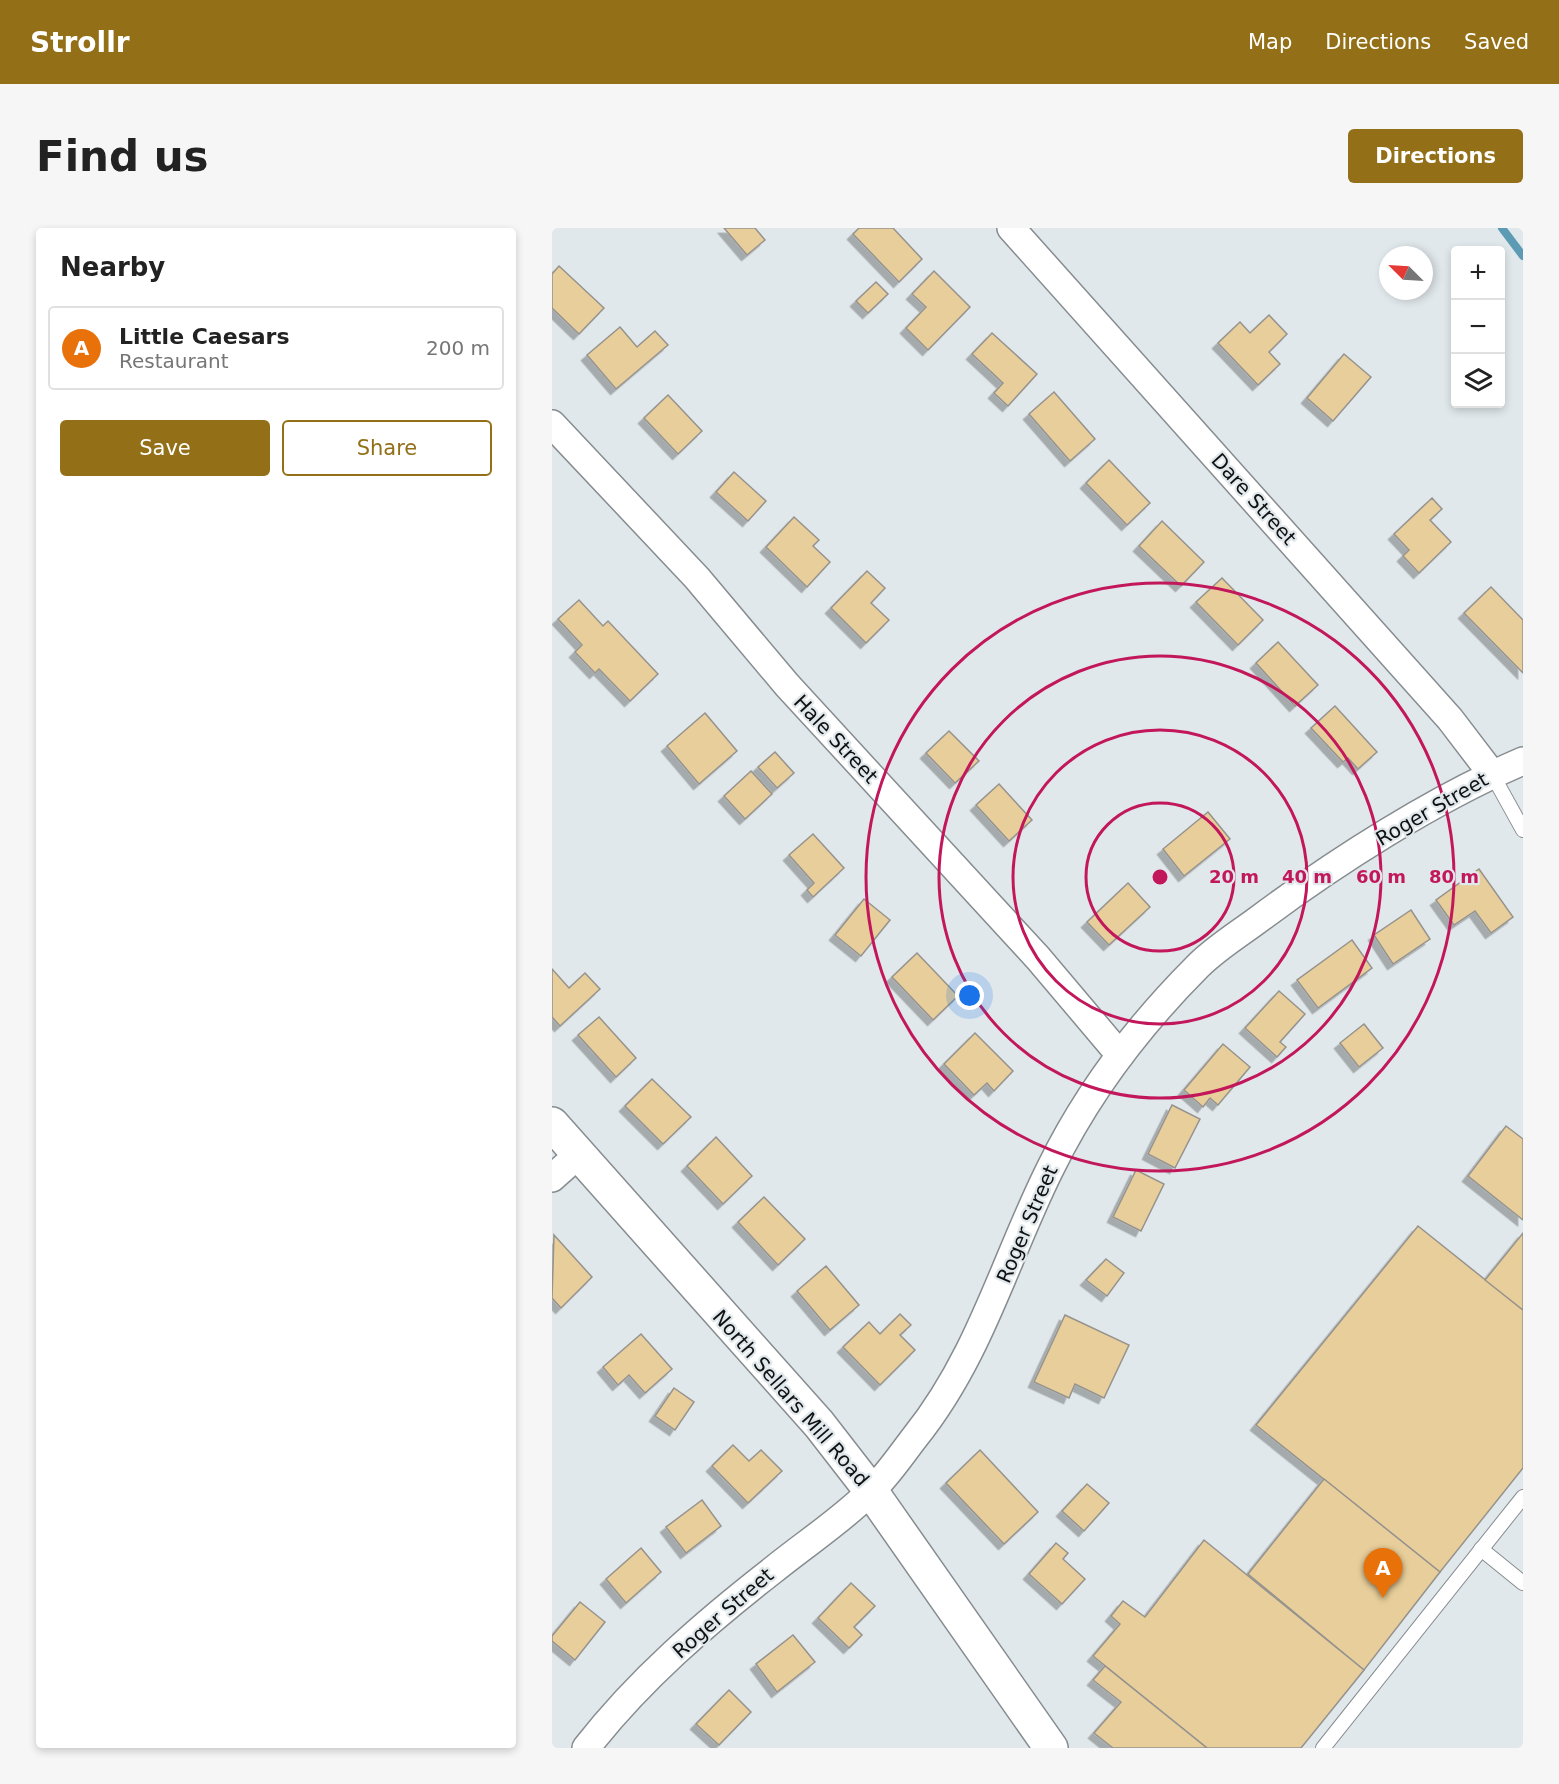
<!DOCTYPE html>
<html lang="en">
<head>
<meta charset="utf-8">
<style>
	:root { --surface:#fff; --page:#f6f6f6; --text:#222; --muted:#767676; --line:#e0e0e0; --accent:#937017 }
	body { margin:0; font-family:"DejaVu Sans",sans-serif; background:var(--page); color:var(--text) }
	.controls { position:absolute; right:18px; top:18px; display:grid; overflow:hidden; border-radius:6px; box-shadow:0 3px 9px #0003 }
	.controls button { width:54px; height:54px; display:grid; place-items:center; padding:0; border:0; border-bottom:2px solid var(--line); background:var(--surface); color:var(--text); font:30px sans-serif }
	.compass { position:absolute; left:827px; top:18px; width:54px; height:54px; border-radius:50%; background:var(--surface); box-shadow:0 3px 9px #0003; rotate:294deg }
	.you { position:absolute; left:418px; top:768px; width:21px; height:21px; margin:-15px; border:4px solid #fff; border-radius:50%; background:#1a73e8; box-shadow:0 0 0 9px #1a73e833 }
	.badge { display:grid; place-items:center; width:39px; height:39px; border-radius:50%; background:var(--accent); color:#fff; font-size:20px; font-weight:700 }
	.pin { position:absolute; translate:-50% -50px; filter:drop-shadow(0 2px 3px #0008) }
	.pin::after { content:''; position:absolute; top:32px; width:21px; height:18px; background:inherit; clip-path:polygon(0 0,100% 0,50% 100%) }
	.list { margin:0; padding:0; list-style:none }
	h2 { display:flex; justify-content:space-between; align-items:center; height:78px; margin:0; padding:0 24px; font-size:26px }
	h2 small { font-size:20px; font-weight:400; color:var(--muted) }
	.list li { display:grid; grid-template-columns:39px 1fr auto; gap:18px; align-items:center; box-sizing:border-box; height:84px; margin:0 12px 12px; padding:0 12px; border:2px solid var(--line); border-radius:6px }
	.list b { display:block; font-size:22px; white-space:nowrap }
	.list p { margin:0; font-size:20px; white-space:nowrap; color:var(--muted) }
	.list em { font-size:20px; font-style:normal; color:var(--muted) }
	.actions { display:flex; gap:12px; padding:18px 24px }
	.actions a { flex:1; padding:14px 0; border:2px solid var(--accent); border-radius:6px; text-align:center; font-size:21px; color:var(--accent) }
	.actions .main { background:var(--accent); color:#fff }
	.icon { flex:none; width:33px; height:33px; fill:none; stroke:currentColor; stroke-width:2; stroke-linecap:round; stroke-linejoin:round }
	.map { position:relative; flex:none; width:971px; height:1520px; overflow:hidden; border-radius:6px }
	header { display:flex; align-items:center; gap:36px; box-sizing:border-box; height:84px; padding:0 30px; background:var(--accent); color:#fff }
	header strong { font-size:28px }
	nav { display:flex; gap:33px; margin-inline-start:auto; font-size:21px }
	.intro { display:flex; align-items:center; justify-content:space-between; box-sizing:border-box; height:144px; padding:0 36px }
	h1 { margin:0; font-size:42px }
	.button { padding:15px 27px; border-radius:6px; background:var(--accent); color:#fff; font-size:21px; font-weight:700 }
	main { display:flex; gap:36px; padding:0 36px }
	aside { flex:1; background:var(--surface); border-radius:6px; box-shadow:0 3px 9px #0003 }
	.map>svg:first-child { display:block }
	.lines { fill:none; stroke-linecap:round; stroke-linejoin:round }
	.stream { stroke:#5d9ab3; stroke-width:8 }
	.building { fill:#e8ce9a; stroke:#96938e; stroke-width:1.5; filter:url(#shadow) }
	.service-casing { stroke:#868c8f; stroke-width:16 }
	.minor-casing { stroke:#868c8f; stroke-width:30 }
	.tertiary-casing { stroke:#868c8f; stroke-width:36 }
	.service { stroke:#fff; stroke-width:14 }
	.minor { stroke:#fff; stroke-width:27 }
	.tertiary { stroke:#fff; stroke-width:33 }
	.ring { fill:none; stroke:#c2185b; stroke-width:3 }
	.labels { text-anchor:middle; stroke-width:4.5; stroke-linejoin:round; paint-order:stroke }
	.street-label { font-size:20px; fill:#0e1011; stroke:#e1e8eb }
	.centre { fill:#c2185b; stroke:#e1e8eb; stroke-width:3 }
	.ring-label { font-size:18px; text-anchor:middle; font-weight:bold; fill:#c2185b; stroke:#e1e8eb; stroke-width:4.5; stroke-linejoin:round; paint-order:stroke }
</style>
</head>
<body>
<header>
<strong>Strollr</strong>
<nav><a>Map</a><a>Directions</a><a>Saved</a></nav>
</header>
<div class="intro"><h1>Find us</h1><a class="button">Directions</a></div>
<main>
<aside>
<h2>Nearby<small></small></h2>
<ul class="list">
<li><span class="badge" style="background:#e8710a">A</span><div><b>Little Caesars</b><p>Restaurant</p></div><em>200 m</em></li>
</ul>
<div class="actions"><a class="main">Save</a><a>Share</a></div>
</aside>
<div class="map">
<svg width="971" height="1520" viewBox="0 0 971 1520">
	<defs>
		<filter id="shadow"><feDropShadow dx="-5.5" dy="5.5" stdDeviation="0" flood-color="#0004"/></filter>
	</defs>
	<rect width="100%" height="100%" fill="#e1e8eb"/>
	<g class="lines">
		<polyline class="stream" points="950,0 971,28"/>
	</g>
	<g class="building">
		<polygon points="172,0 203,0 213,12 195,27"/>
		<polygon points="307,0 341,0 370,31 347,54 301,6"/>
		<polygon points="7,38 52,80 27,106 0,80 0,46"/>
		<polygon points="382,43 418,79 376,122 354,100 374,79 360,66"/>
		<polygon points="324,54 336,66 316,85 304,73"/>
		<polygon points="717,87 735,106 717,124 728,136 706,157 666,115 688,94 698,105"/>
		<polygon points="68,99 85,119 103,103 116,117 64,161 35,127"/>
		<polygon points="440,105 485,146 456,178 442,165 451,155 420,126"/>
		<polygon points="792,126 819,149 781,193 755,170"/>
		<polygon points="502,164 543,211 518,233 477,186"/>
		<polygon points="116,167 150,203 126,226 92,190"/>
		<polygon points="557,232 598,275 575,297 534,255"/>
		<polygon points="182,244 214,273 196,293 164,264"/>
		<polygon points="880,270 890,281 878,292 899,314 867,345 851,328 857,322 842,306"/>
		<polygon points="242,289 267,312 261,318 278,334 255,359 214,319"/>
		<polygon points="610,293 652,334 629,358 587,318"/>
		<polygon points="315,343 333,360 319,375 337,392 314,415 279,380"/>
		<polygon points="670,350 711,392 686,417 644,374"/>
		<polygon points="939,359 971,392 971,445 912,385"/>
		<polygon points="27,372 51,398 56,393 106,446 78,473 47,441 43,445 23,424 30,417 6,391"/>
		<polygon points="726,414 766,457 743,478 704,435"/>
		<polygon points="783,478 825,524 806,541 796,530 791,534 759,500"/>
		<polygon points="153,485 185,523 147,556 115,518"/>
		<polygon points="397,503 427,533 403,555 374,525"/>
		<polygon points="223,524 242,545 225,560 206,539"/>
		<polygon points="199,543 220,566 193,591 172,568"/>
		<polygon points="447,556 480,592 457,613 424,577"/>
		<polygon points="656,584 678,611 632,648 611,621"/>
		<polygon points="261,606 292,640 261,669 255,662 262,655 237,627"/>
		<polygon points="927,641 961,689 939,705 923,683 902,697 884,672"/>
		<polygon points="576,655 598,679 557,717 535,694"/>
		<polygon points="312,671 338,692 309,728 283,707"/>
		<polygon points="859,682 878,711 841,736 822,707"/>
		<polygon points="800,712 820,740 766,780 745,752"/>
		<polygon points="365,725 406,768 381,792 340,749"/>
		<polygon points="0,741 17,760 33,745 48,761 8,798 0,789"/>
		<polygon points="727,763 753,786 728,814 734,819 725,829 693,800"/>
		<polygon points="47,789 84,830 64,849 26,807"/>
		<polygon points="812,796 831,820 807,839 788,815"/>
		<polygon points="423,805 461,843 442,863 435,855 422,867 392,836"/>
		<polygon points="671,816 698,839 666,877 658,870 651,879 632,862"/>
		<polygon points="100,851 139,889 111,916 73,878"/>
		<polygon points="620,877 648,891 623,940 596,926"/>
		<polygon points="954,898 971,911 971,992 916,948"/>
		<polygon points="164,909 200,948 171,976 135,938"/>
		<polygon points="584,942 612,956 589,1003 561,989"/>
		<polygon points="212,969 253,1011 226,1037 186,994"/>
		<polygon points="866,998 971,1082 971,1240 888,1344 704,1197"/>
		<polygon points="971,1005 971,1082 933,1052"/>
		<polygon points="2,1007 40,1049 9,1080 0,1070"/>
		<polygon points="554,1031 572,1045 555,1068 534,1052"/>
		<polygon points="274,1038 307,1077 278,1102 245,1063"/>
		<polygon points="348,1086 359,1097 348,1107 363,1122 328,1157 291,1119 317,1094 328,1106"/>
		<polygon points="513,1087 577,1117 552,1170 523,1156 517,1170 482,1154"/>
		<polygon points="89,1106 120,1141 93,1165 77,1147 66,1157 51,1139"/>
		<polygon points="122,1160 142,1174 123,1202 103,1188"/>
		<polygon points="181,1217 197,1233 209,1222 230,1243 196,1275 160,1238"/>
		<polygon points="428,1222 486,1284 452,1316 394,1255"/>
		<polygon points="772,1251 888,1344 812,1442 696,1346"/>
		<polygon points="535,1256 557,1275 532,1303 510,1283"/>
		<polygon points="150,1272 169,1298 134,1325 114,1299"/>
		<polygon points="652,1312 812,1442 749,1520 655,1520 541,1428 568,1396 559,1388 571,1373 593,1389"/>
		<polygon points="504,1315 516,1325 511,1331 533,1351 510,1376 477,1346"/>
		<polygon points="89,1320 109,1344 74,1375 54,1351"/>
		<polygon points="299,1355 323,1378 302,1399 310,1407 297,1420 266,1390"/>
		<polygon points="28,1374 53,1394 23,1432 0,1413 0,1408"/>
		<polygon points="241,1407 263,1434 225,1464 204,1436"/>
		<polygon points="553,1438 655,1520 561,1520 542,1505 569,1474 541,1452"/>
		<polygon points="177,1462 199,1484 167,1517 144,1496"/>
	</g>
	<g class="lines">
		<g class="service-casing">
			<g id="service">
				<polyline points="940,546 971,602"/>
				<polyline points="929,1321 971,1355"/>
				<polyline points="771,1520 971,1269"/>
			</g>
		</g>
		<g class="minor-casing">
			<g id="minor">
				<polyline points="459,0 898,491 940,546"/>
				<polyline points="0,196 145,350 235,457 486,730 568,827"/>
				<polyline points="0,950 27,926"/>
				<path d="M 34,1520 C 87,1452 153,1395 221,1342 C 253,1316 290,1292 319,1263 C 336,1247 349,1227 363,1209 C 428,1128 453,1031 498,941 C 535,865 587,797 646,738 C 664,720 687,706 707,691 C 785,633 882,571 971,533"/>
			</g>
		</g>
		<g class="tertiary-casing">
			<polyline id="tertiary" points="0,896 267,1196 319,1263 499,1520"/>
		</g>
		<use href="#service" class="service"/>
		<use href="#minor" class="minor"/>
		<use href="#tertiary" class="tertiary"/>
	</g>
	<g class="ring">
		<circle cx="608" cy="649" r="74"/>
		<circle cx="608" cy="649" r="147"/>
		<circle cx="608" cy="649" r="221"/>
		<circle cx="608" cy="649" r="294"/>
	</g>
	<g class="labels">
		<g class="street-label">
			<text transform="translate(702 271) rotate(48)" y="7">Dare Street</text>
			<text transform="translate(284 511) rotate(47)" y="7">Hale Street</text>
			<text transform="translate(880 581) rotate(-30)" y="7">Roger Street</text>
			<text transform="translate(475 996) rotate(-67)" y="7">Roger Street</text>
			<text transform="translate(239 1170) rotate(49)" y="7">North Sellars Mill Road</text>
			<text transform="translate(171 1385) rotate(-41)" y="7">Roger Street</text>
		</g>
	</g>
	<circle cx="608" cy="649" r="9" class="centre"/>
	<g class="ring-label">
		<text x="682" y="655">20 m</text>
		<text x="755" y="655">40 m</text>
		<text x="829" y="655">60 m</text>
		<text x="902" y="655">80 m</text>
	</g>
</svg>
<div class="controls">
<button>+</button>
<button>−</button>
<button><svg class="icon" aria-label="layers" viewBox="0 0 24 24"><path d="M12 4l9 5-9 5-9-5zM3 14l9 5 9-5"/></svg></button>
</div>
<svg class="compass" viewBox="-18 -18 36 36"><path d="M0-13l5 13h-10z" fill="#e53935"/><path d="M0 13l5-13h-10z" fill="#767676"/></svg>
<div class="you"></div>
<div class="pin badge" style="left:831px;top:1370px;background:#e8710a">A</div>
</div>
</main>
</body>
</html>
